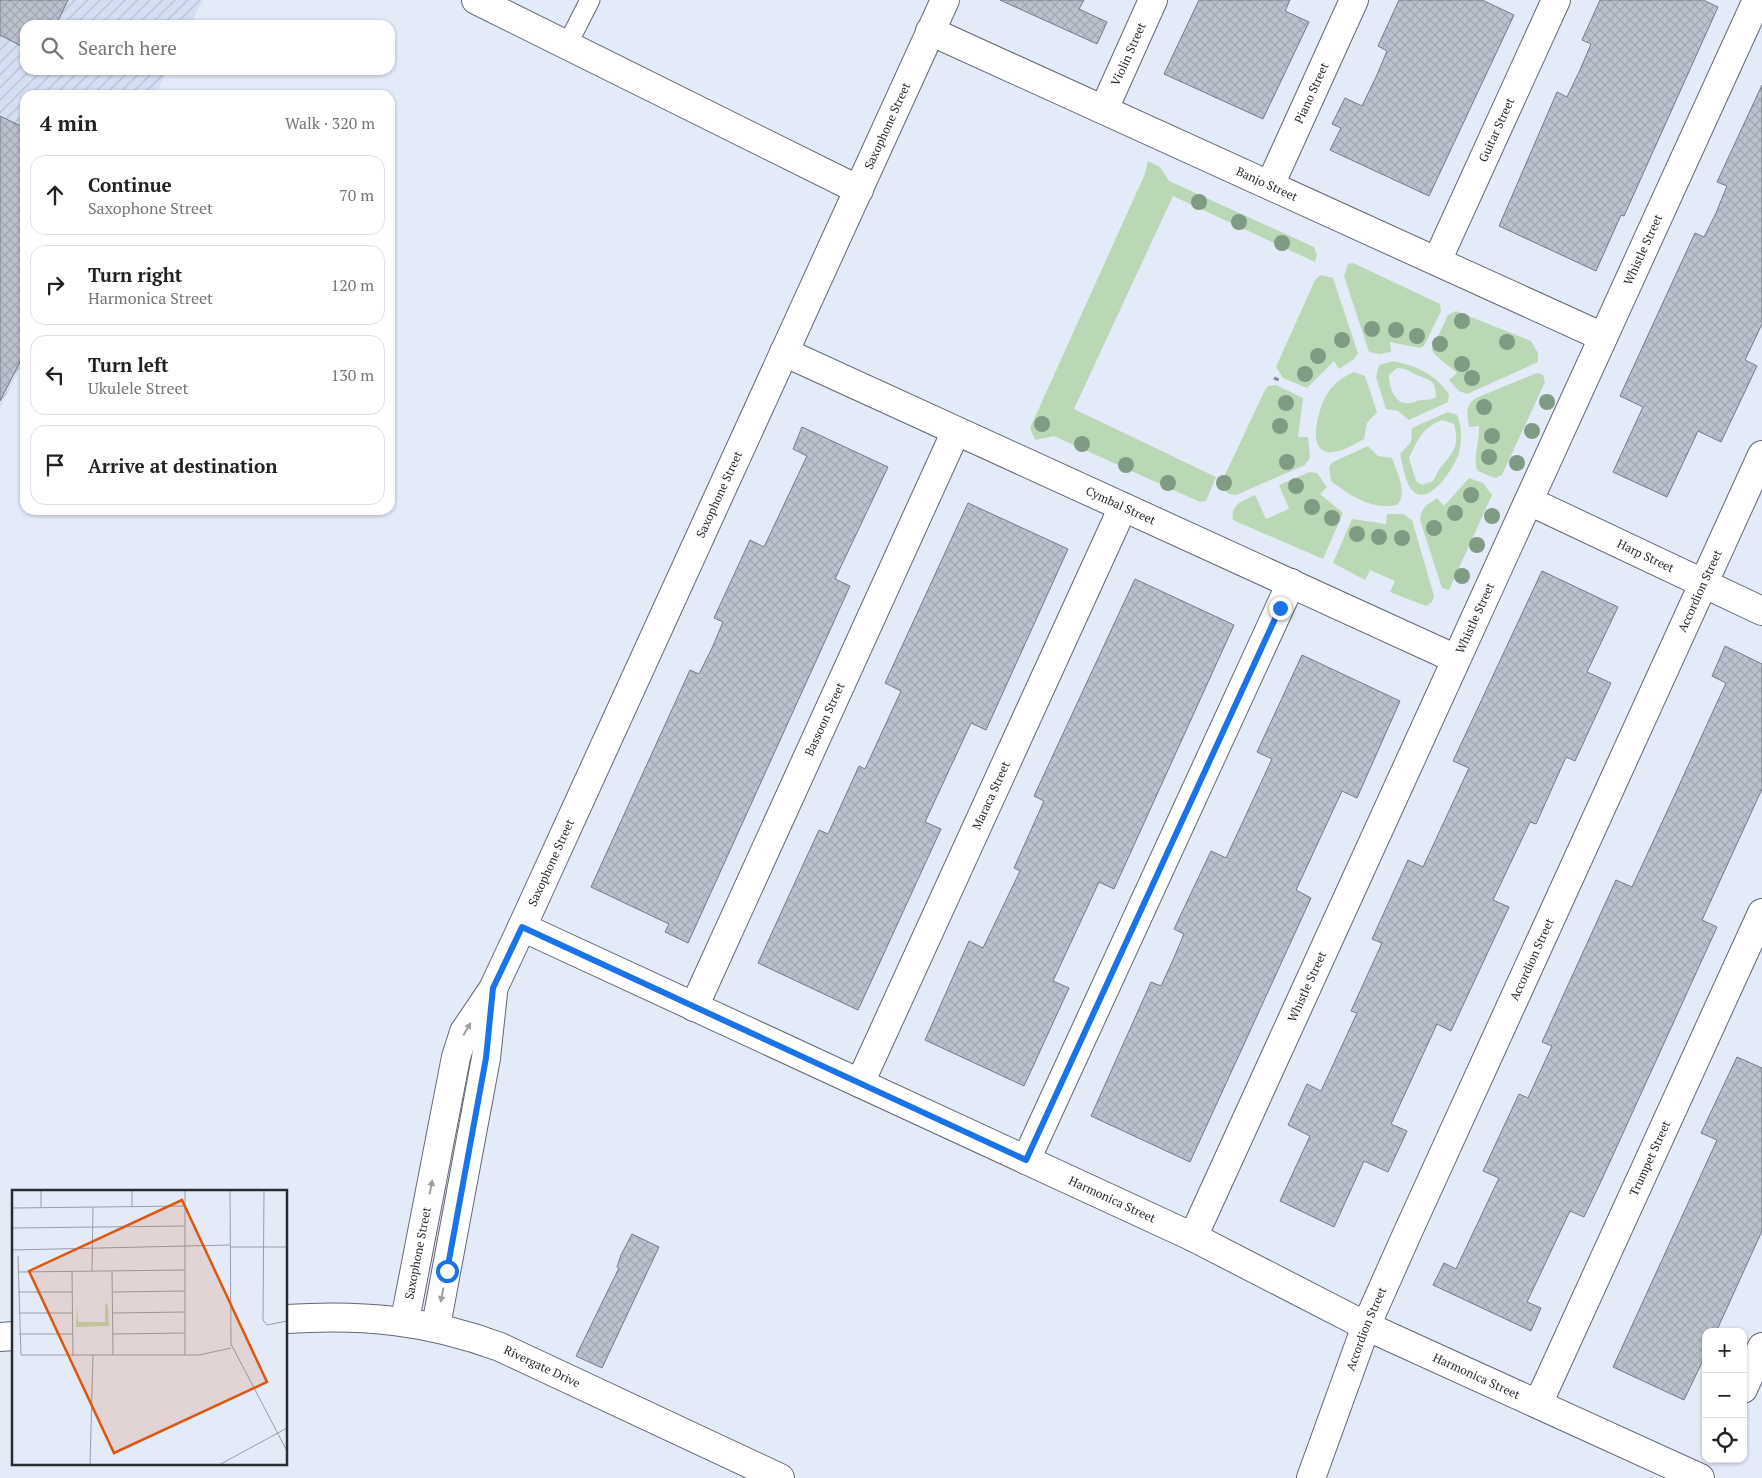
<!DOCTYPE html>
<html lang="en">
<head>
<meta charset="utf-8">
<style>
	:root { --surface:#fff; --page:#f6f6f6; --text:#222; --muted:#767676; --line:#e0e0e0 }
	body { margin:0; font-family:"PT Serif",serif; background:var(--page); color:var(--text) }
	.controls { position:absolute; right:15px; bottom:15px; display:grid; overflow:hidden; border-radius:10px; box-shadow:0 1px 4px #0004 }
	.controls button { width:45px; height:45px; display:grid; place-items:center; padding:0; border:0; border-bottom:1px solid var(--line); background:var(--surface); color:var(--text); font:25px sans-serif }
	.stop { position:absolute; width:15px; height:15px; margin:-11px; border:4px solid #1a73e8; border-radius:50%; background:#fff }
	.stop.end { background:#1a73e8; border-color:#fff; box-shadow:0 1px 5px #0008 }
	.list { margin:0; padding:0; list-style:none }
	h2 { display:flex; justify-content:space-between; align-items:center; height:65px; margin:0; padding:0 20px; font-size:21px }
	h2 small { font-size:16px; font-weight:400; color:var(--muted) }
	.list li { display:grid; grid-template-columns:32px 1fr auto; gap:15px; align-items:center; box-sizing:border-box; height:80px; margin:0 10px 10px; padding:0 10px; border:1px solid var(--line); border-radius:15px }
	.list b { display:block; font-size:19px; white-space:nowrap }
	.list p { margin:0; font-size:16px; white-space:nowrap; color:var(--muted) }
	.list em { font-size:16px; font-style:normal; color:var(--muted) }
	.icon { flex:none; width:28px; height:28px; fill:none; stroke:currentColor; stroke-width:2; stroke-linecap:round; stroke-linejoin:round }
	.map { position:relative; flex:none; width:1762px; height:1478px; overflow:hidden }
	.search { position:absolute; background:var(--surface); box-shadow:0 1px 4px #0004; left:20px; top:20px; width:375px; height:55px; display:flex; align-items:center; gap:12px; box-sizing:border-box; padding:0 18px; border-radius:15px; color:var(--muted); font-size:19px }
	.panel { position:absolute; background:var(--surface); box-shadow:0 1px 4px #0004; left:20px; top:90px; width:375px; height:425px; border-radius:15px }
	.map>svg:first-child { display:block }
	.industrial { fill:url(#industrial-furrows) }
	.grass { fill:#bbd8b6; fill-rule:evenodd }
	.building { fill:url(#building-cross-hatch); stroke:#747a86 }
	.lines { fill:none; stroke-linecap:round; stroke-linejoin:round }
	.service-casing { stroke:#636874; stroke-width:21 }
	.minor-casing { stroke:#636874; stroke-width:30 }
	.path { stroke:#858a94; stroke-width:3; stroke-dasharray:5 2.5; stroke-linecap:butt }
	.service { stroke:#fff; stroke-width:19 }
	.minor { stroke:#fff; stroke-width:28 }
	.tree { fill:#7f9b84 }
	.oneway { fill:#9ea0a2 }
	.route { stroke:#1a73e8; stroke-width:6 }
	.labels { text-anchor:middle; stroke-width:5; stroke-linejoin:round; paint-order:stroke }
	.street-label { font-size:12px; fill:#282b30; stroke:#f4f7fd }
	.inset-road { fill:none; stroke:#989ea8; stroke-width:1 }
	.view { fill:#de570e; fill-opacity:0.15; stroke:#de570e; stroke-width:2.5 }
	.inset-edge { fill:none; stroke:#282b30; stroke-width:2.5 }
</style>
</head>
<body>
<div class="map">
<svg width="1762" height="1478" viewBox="0 0 1762 1478">
	<defs>
		<pattern id="industrial-furrows" width="10" height="10" patternUnits="userSpaceOnUse" patternTransform="scale(1.25)"><rect width="10" height="10" fill="#d5dff3"/><path d="M-1 1l2-2M0 10L10 0M9 11l2-2" fill="none" stroke="#b7c0d1"/></pattern>
		<pattern id="building-cross-hatch" width="8" height="8" patternUnits="userSpaceOnUse" patternTransform="scale(1.25)"><rect width="8" height="8" fill="#bbc1ce"/><path d="M0 0l8 8M0 8l8-8" fill="none" stroke="#a1a6b1"/></pattern>
	</defs>
	<rect width="100%" height="100%" fill="#e3eaf8"/>
	<polygon class="industrial" points="0,0 203,0 190,25 25,25 25,70 168,70 155,95 25,95 25,358 0,408"/>
	<g class="grass">
		<polygon points="1148,161 1160,167 1169,181 1314,247 1317,255 1315,262 1173,196 1074,409 1216,477 1206,501 1200,502 1054,436 1035,440 1030,428 1145,174"/>
		<polygon points="1353,263 1440,304 1441,311 1424,346 1420,348 1390,342 1391,352 1379,354 1369,352 1344,276 1348,264"/>
		<polygon points="1321,275 1333,278 1358,353 1354,359 1339,369 1334,361 1307,388 1283,378 1276,367 1315,280"/>
		<path d="M 1456,311 L 1531,341 L 1538,353 L 1538,362 L 1467,394 L 1459,391 L 1449,380 L 1457,373 C 1450,366 1433,356 1432,349 L 1448,315 Z"/>
		<path d="M 1393,361 C 1417,366 1435,374 1449,394 L 1448,402 L 1409,420 L 1398,411 L 1386,409 L 1376,377 L 1379,365 ZM 1397,368 C 1406,368 1408,371 1415,374 C 1429,381 1436,378 1436,397 C 1431,401 1427,399 1421,400 C 1416,401 1411,404 1406,403 C 1393,402 1389,385 1389,375 Z"/>
		<path d="M 1354,372 L 1365,376 L 1377,412 L 1367,423 L 1364,439 C 1354,444 1339,454 1328,452 C 1306,449 1320,405 1327,394 C 1333,384 1344,376 1354,372 Z"/>
		<path d="M 1537,373 L 1543,375 L 1545,382 L 1502,475 L 1495,478 L 1478,471 C 1472,462 1480,440 1479,426 L 1469,427 C 1467,415 1465,405 1476,398 Z"/>
		<polygon points="1276,385 1303,398 1298,437 1308,437 1310,458 1305,465 1236,495 1229,494 1223,489 1224,477 1265,390 1268,386"/>
		<path d="M 1448,412 L 1457,415 C 1462,425 1462,442 1459,453 C 1455,466 1429,509 1412,490 C 1405,483 1403,464 1400,454 L 1411,442 L 1412,428 ZM 1442,420 L 1454,424 C 1460,445 1453,453 1441,467 C 1437,471 1436,477 1433,481 L 1422,485 L 1416,481 L 1409,458 C 1417,441 1423,427 1442,420 Z"/>
		<path d="M 1368,446 L 1378,456 L 1392,458 C 1396,471 1409,494 1397,505 C 1371,510 1351,496 1331,481 L 1329,467 L 1333,462 Z"/>
		<path d="M 1310,472 L 1317,473 L 1327,487 L 1320,494 L 1343,513 L 1323,559 L 1233,520 C 1230,504 1243,501 1255,495 L 1266,519 L 1289,509 L 1279,485 Z"/>
		<path d="M 1469,478 L 1483,483 L 1492,495 L 1449,590 L 1442,588 L 1420,520 C 1421,507 1427,505 1437,498 L 1444,506 Z"/>
		<polygon points="1387,514 1403,514 1412,520 1434,596 1432,602 1426,606 1390,592 1395,581 1370,570 1365,580 1333,563 1352,519 1386,524"/>
	</g>
	<g class="building">
		<polygon points="0,0 68,0 56,25 25,25 25,48 0,35"/>
		<polygon points="1000,0 1084,0 1079,9 1107,22 1097,44"/>
		<polygon points="1199,0 1290,0 1285,11 1309,22 1263,119 1164,74"/>
		<polygon points="1399,0 1482,0 1514,15 1429,196 1330,150 1341,128 1332,124 1345,98 1362,106 1376,77 1387,51 1378,46"/>
		<polygon points="1600,0 1703,0 1718,7 1624,216 1621,215 1596,271 1499,226 1557,92 1567,97 1580,70 1591,44 1582,40"/>
		<polygon points="1762,85 1762,324 1745,360 1757,366 1721,442 1698,431 1667,497 1613,472 1643,407 1620,396 1695,233 1704,237 1716,213 1727,186 1717,182"/>
		<polygon points="0,116 25,128 25,352 0,401"/>
		<polygon points="802,427 888,467 835,579 850,586 688,943 665,932 669,924 591,887 690,670 699,674 712,648 723,622 714,618 750,540 764,547 807,456 793,449"/>
		<polygon points="968,503 1068,549 986,730 971,723 925,822 941,829 858,1010 758,963 819,830 828,834 859,766 865,769 901,691 885,683"/>
		<polygon points="1542,571 1618,607 1587,672 1611,683 1575,761 1566,757 1536,824 1530,822 1493,900 1509,907 1451,1031 1437,1024 1391,1124 1407,1131 1388,1172 1364,1161 1334,1227 1280,1201 1310,1136 1288,1125 1307,1084 1321,1091 1357,1013 1351,1011 1382,943 1372,939 1408,860 1423,867 1469,768 1453,761"/>
		<polygon points="1135,579 1234,625 1114,889 1099,882 1053,981 1069,988 1024,1086 925,1040 969,941 983,948 1020,871 1014,868 1044,801 1034,796"/>
		<polygon points="1725,646 1762,664 1762,789 1702,920 1717,927 1603,1177 1584,1217 1570,1211 1527,1302 1541,1308 1531,1331 1433,1285 1444,1263 1456,1269 1499,1178 1483,1171 1519,1094 1528,1098 1552,1046 1542,1042 1616,880 1632,887 1671,803 1726,683 1712,676"/>
		<polygon points="1302,655 1400,701 1357,798 1342,791 1296,890 1311,898 1190,1162 1091,1116 1151,982 1161,986 1173,960 1184,934 1174,929 1211,851 1226,858 1272,759 1257,752"/>
		<polygon points="1737,1057 1762,1068 1762,1231 1716,1332 1706,1332 1706,1354 1684,1400 1613,1367 1717,1140 1701,1133"/>
		<polygon points="632,1234 659,1247 602,1368 576,1356 619,1268 617,1267 621,1255"/>
	</g>
	<g class="lines">
		<g class="service-casing">
			<polyline id="service" points="567,45 590,0"/>
		</g>
		<g class="minor-casing">
			<g id="minor">
				<polyline points="476,0 859,190"/>
				<path id="s1" d="M 930,31 L 1603,337"/>
				<path id="s2" d="M 1104,109 L 1153,0"/>
				<path id="s3" d="M 1270,185 L 1354,0"/>
				<path id="s4" d="M 1437,261 L 1556,0"/>
				<path id="s5" d="M 784,352 L 1456,659"/>
				<path id="s6" d="M 1529,501 L 1762,611"/>
				<path id="s7" d="M 522,927 L 1193,1237 L 1366,1326 L 1700,1478"/>
				<path id="s8" d="M 694,1007 L 956,431"/>
				<path id="s9" d="M 860,1083 L 1123,507"/>
				<polyline points="1026,1160 1291,583"/>
				<path id="s10" d="M 1193,1237 L 1757,0"/>
				<path id="s11" d="M 286,1319 C 363,1314 427,1320 500,1347 L 780,1478"/>
				<path id="s12" d="M 405,1320 L 456,1057 L 464,1032 L 493,989 L 522,927 L 945,0"/>
				<polyline points="436,1326 486,1058 493,993"/>
				<polyline points="0,1337 14,1336"/>
				<polyline points="1743,1389 1762,1347"/>
				<path id="s13" d="M 1538,1404 L 1762,913"/>
				<path id="s14" d="M 1311,1478 L 1366,1326 L 1407,1234 L 1762,455"/>
			</g>
		</g>
		<polyline class="path" points="1274,378 1279,380"/>
		<use href="#service" class="service"/>
		<use href="#minor" class="minor"/>
	</g>
	<g class="tree">
		<circle cx="1199" cy="202" r="8"/>
		<circle cx="1239" cy="222" r="8"/>
		<circle cx="1282" cy="243" r="8"/>
		<circle cx="1462" cy="321" r="8"/>
		<circle cx="1372" cy="329" r="8"/>
		<circle cx="1396" cy="330" r="8"/>
		<circle cx="1417" cy="336" r="8"/>
		<circle cx="1342" cy="340" r="8"/>
		<circle cx="1507" cy="342" r="8"/>
		<circle cx="1440" cy="344" r="8"/>
		<circle cx="1318" cy="356" r="8"/>
		<circle cx="1462" cy="364" r="8"/>
		<circle cx="1305" cy="374" r="8"/>
		<circle cx="1472" cy="378" r="8"/>
		<circle cx="1547" cy="402" r="8"/>
		<circle cx="1286" cy="403" r="8"/>
		<circle cx="1484" cy="407" r="8"/>
		<circle cx="1042" cy="424" r="8"/>
		<circle cx="1280" cy="426" r="8"/>
		<circle cx="1532" cy="431" r="8"/>
		<circle cx="1492" cy="436" r="8"/>
		<circle cx="1082" cy="444" r="8"/>
		<circle cx="1489" cy="457" r="8"/>
		<circle cx="1287" cy="462" r="8"/>
		<circle cx="1517" cy="463" r="8"/>
		<circle cx="1126" cy="465" r="8"/>
		<circle cx="1168" cy="483" r="8"/>
		<circle cx="1224" cy="483" r="8"/>
		<circle cx="1296" cy="486" r="8"/>
		<circle cx="1471" cy="495" r="8"/>
		<circle cx="1312" cy="507" r="8"/>
		<circle cx="1455" cy="513" r="8"/>
		<circle cx="1492" cy="516" r="8"/>
		<circle cx="1332" cy="518" r="8"/>
		<circle cx="1434" cy="528" r="8"/>
		<circle cx="1357" cy="534" r="8"/>
		<circle cx="1379" cy="537" r="8"/>
		<circle cx="1402" cy="538" r="8"/>
		<circle cx="1477" cy="545" r="8"/>
		<circle cx="1462" cy="576" r="8"/>
	</g>
	<defs><path id="oneway-solid" d="M-6-.8H1V-3.2L6.5 0L1 3.2V.8H-6Z" transform="scale(1.25)"/></defs>
	<g class="oneway">
		<use href="#oneway-solid" transform="translate(467 1029) rotate(-60)"/>
		<use href="#oneway-solid" transform="translate(431 1187) rotate(-79)"/>
		<use href="#oneway-solid" transform="translate(442 1295) rotate(101)"/>
	</g>
	<g class="lines">
		<polyline class="route" points="447,1271 486,1058 493,988 522,927 1026,1160 1280,608"/>
	</g>
	<g class="labels">
		<g class="street-label">
			<text dy="4" stroke="none"><textPath href="#s2" startOffset="60">Violin Street</textPath></text>
			<text dy="4" stroke="none"><textPath href="#s3" startOffset="101">Piano Street</textPath></text>
			<text dy="4" stroke="none"><textPath href="#s12" startOffset="1295">Saxophone Street</textPath></text>
			<text dy="4" stroke="none"><textPath href="#s4" startOffset="144">Guitar Street</textPath></text>
			<text dy="4" stroke="none"><textPath href="#s1" startOffset="370">Banjo Street</textPath></text>
			<text dy="4" stroke="none"><textPath href="#s10" startOffset="1085">Whistle Street</textPath></text>
			<text dy="4" stroke="none"><textPath href="#s12" startOffset="890">Saxophone Street</textPath></text>
			<text dy="4" stroke="none"><textPath href="#s5" startOffset="370">Cymbal Street</textPath></text>
			<text dy="4" stroke="none"><textPath href="#s6" startOffset="129">Harp Street</textPath></text>
			<text dy="4" stroke="none"><textPath href="#s14" startOffset="969">Accordion Street</textPath></text>
			<text dy="4" stroke="none"><textPath href="#s10" startOffset="680">Whistle Street</textPath></text>
			<text dy="4" stroke="none"><textPath href="#s8" startOffset="316">Bassoon Street</textPath></text>
			<text dy="4" stroke="none"><textPath href="#s9" startOffset="316">Maraca Street</textPath></text>
			<text dy="4" stroke="none"><textPath href="#s12" startOffset="485">Saxophone Street</textPath></text>
			<text dy="4" stroke="none"><textPath href="#s14" startOffset="564">Accordion Street</textPath></text>
			<text dy="4" stroke="none"><textPath href="#s10" startOffset="275">Whistle Street</textPath></text>
			<text dy="4" stroke="none"><textPath href="#s13" startOffset="270">Trumpet Street</textPath></text>
			<text dy="4" stroke="none"><textPath href="#s7" startOffset="650">Harmonica Street</textPath></text>
			<text dy="4" stroke="none"><textPath href="#s12" startOffset="68">Saxophone Street</textPath></text>
			<text dy="4" stroke="none"><textPath href="#s14" startOffset="159">Accordion Street</textPath></text>
			<text dy="4" stroke="none"><textPath href="#s11" startOffset="264">Rivergate Drive</textPath></text>
			<text dy="4" stroke="none"><textPath href="#s7" startOffset="1055">Harmonica Street</textPath></text>
		</g>
	</g>
	<g transform="translate(12 1190)">
		<rect width="275" height="275" fill="#e3eaf8"/>
		<path d="M 93,114 L 96,115 L 97,136 L 64,137 L 65,115 L 66,132 L 93,132 Z" fill="#bbd8b6"/>
		<path class="inset-road" d="M 120,0 L 120,16M 218,0 L 219,154 L 275,261M 252,0 L 251,130 L 255,135 L 275,131M 29,17 L 29,0M 0,18 L 173,16M 0,38 L 173,36M 218,57 L 275,57M 0,60 L 218,55M 6,66 L 9,165 L 187,165 L 219,158M 60,81 L 61,166M 80,81 L 81,17M 100,81 L 101,165M 6,82 L 173,80M 6,102 L 60,102M 101,102 L 173,101M 7,123 L 60,123M 101,123 L 173,122M 7,144 L 60,144M 101,144 L 173,143M 173,165 L 173,0M 78,275 L 81,165M 207,275 L 275,238"/>
		<path class="view" d="M 170,10 L 255,192 L 102,263 L 17,81 Z"/>
		<rect width="275" height="275" class="inset-edge"/>
	</g>
</svg>
<div class="controls">
<button>+</button>
<button>−</button>
<button><svg class="icon" aria-label="locate" viewBox="0 0 24 24"><circle cx="12" cy="12" r="6"/><path d="M12 2v4M12 18v4M2 12h4M18 12h4"/></svg></button>
</div>
<div class="stop" style="left:447px;top:1271px"></div>
<div class="stop end" style="left:1280px;top:608px"></div>
<div class="search"><svg class="icon" aria-label="search" viewBox="0 0 24 24"><circle cx="10" cy="10" r="6"/><path d="M15 15l6 6"/></svg>Search here</div>
<section class="panel">
<h2>4 min<small>Walk · 320 m</small></h2>
<ul class="list">
<li><svg class="icon" aria-label="ahead" viewBox="0 0 24 24"><path d="M12 20V5M6 11l6-6 6 6"/></svg><div><b>Continue</b><p>Saxophone Street</p></div><em>70 m</em></li>
<li><svg class="icon" aria-label="right" viewBox="0 0 24 24"><path d="M7 20v-9h11M14 6l5 5-5 5"/></svg><div><b>Turn right</b><p>Harmonica Street</p></div><em>120 m</em></li>
<li><svg class="icon" aria-label="left" viewBox="0 0 24 24"><path d="M17 20v-9H6M10 6l-5 5 5 5"/></svg><div><b>Turn left</b><p>Ukulele Street</p></div><em>130 m</em></li>
<li><svg class="icon" aria-label="arrive" viewBox="0 0 24 24"><path d="M6 21V4h12l-3 4 3 4H6"/></svg><div><b>Arrive at destination</b></div></li>
</ul>
</section>
</div>
</body>
</html>
